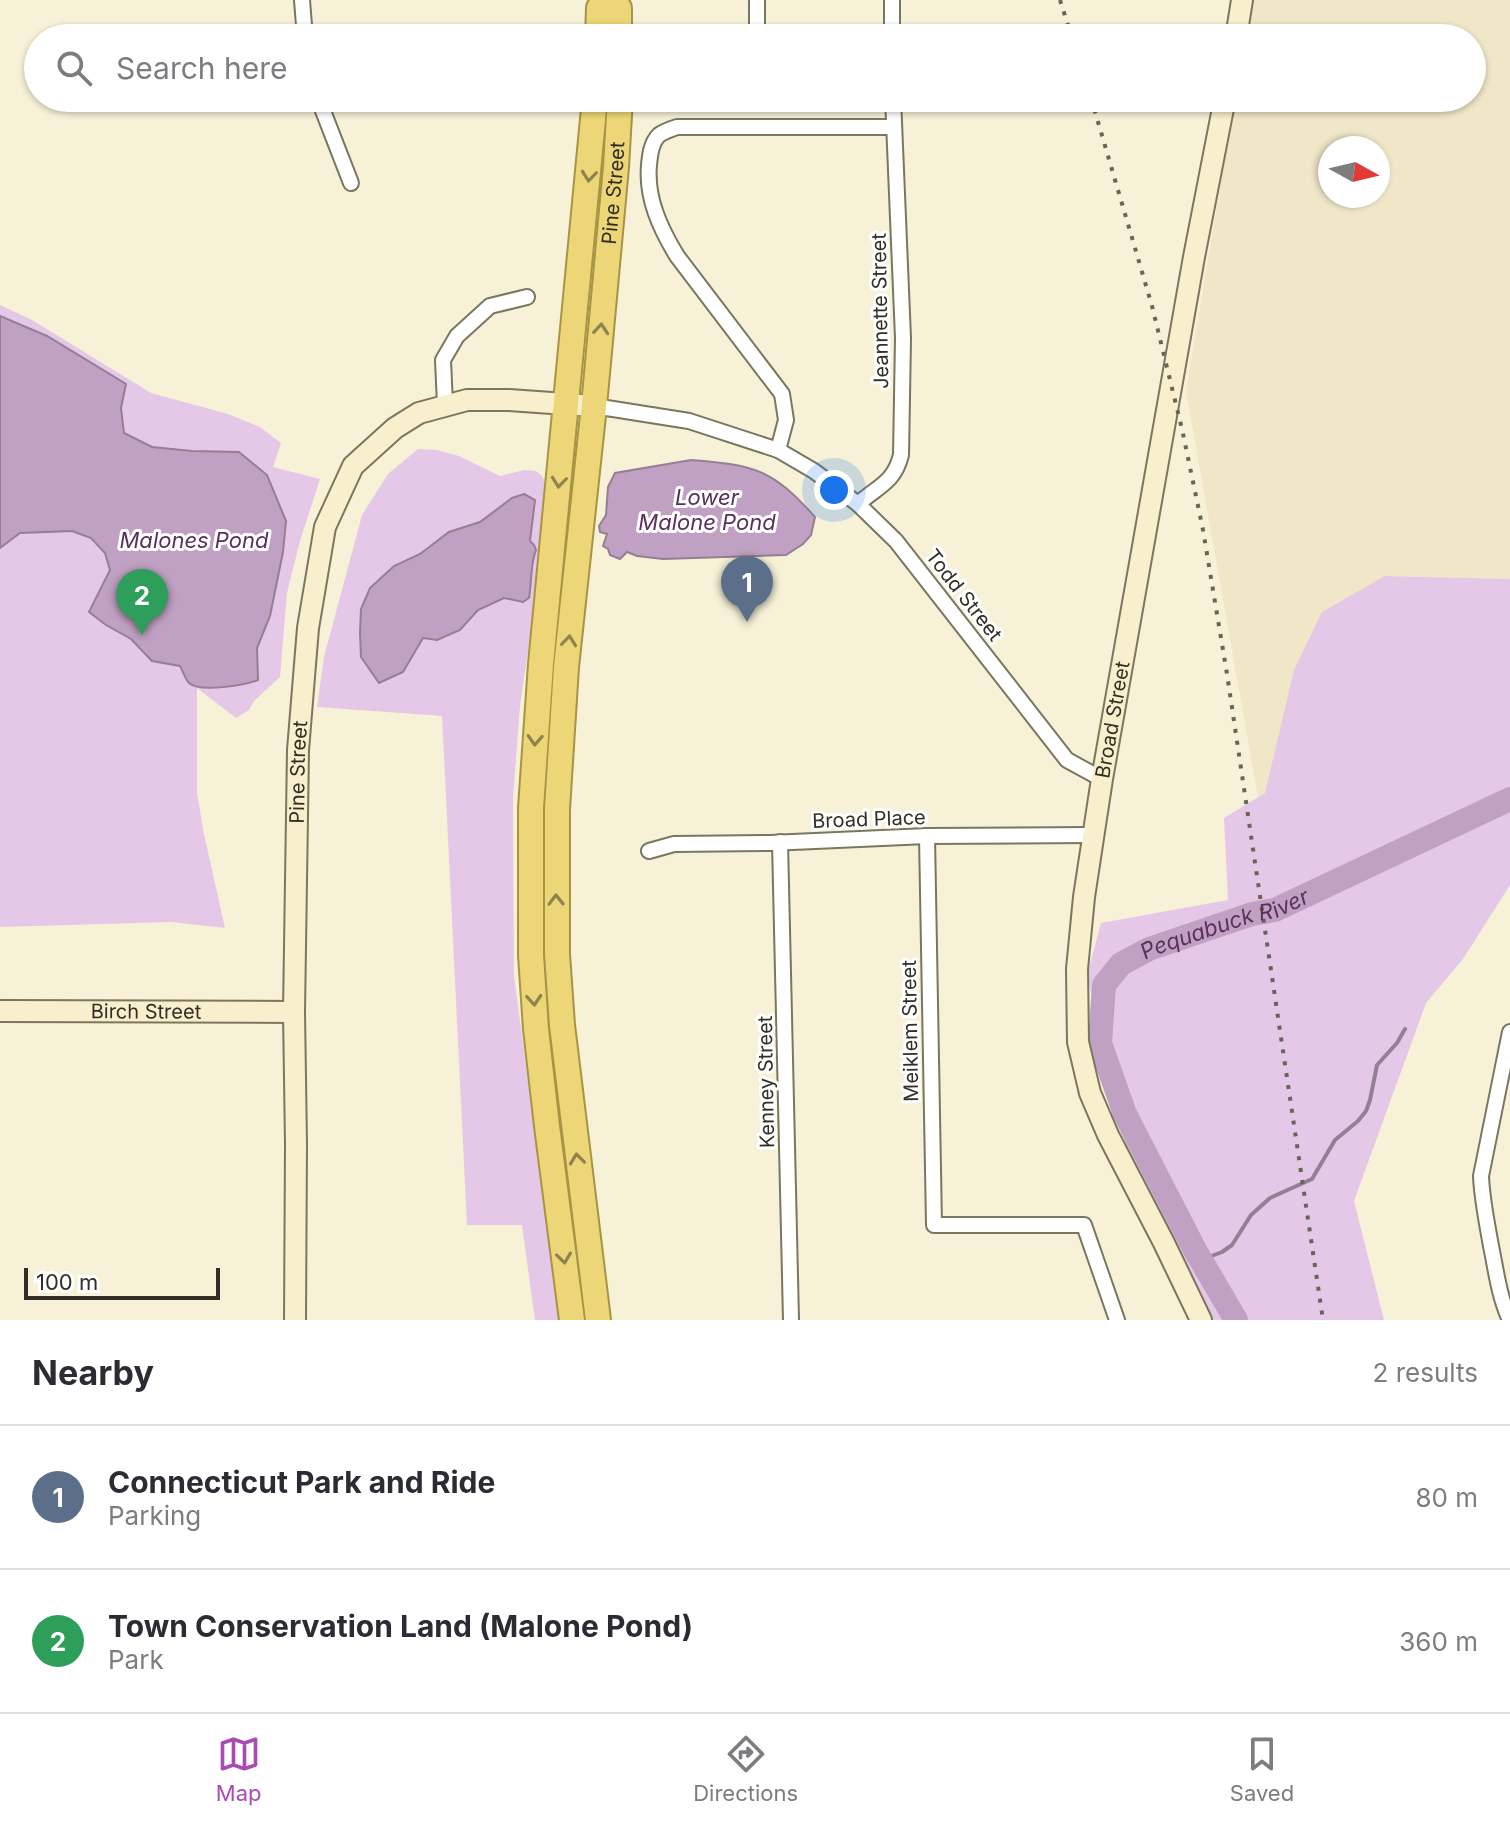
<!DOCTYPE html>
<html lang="en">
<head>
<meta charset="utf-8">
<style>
	:root { --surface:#fff; --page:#f2f2f3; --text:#2b2b33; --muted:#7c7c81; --line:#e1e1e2; --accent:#aa4bb4 }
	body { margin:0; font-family:Inter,sans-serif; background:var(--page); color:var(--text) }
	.compass { position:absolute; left:1318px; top:136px; width:72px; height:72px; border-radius:50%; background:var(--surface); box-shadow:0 2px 6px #0004; rotate:98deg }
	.scale { position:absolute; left:24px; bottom:20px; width:196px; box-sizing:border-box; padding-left:8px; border:4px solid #312f25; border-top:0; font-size:22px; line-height:28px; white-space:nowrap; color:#312f25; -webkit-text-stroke:6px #fff; paint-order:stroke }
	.you { position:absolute; left:834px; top:490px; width:28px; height:28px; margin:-20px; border:6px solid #fff; border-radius:50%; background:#1a73e8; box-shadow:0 0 0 12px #1a73e833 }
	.badge { display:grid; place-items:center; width:52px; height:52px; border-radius:50%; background:var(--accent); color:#fff; font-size:26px; font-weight:700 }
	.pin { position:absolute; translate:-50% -66px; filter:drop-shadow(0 2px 4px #0008) }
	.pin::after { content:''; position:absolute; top:42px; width:28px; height:24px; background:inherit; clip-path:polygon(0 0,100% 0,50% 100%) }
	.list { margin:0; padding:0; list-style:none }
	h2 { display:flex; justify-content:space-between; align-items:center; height:104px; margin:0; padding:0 32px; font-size:34px }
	h2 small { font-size:26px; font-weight:400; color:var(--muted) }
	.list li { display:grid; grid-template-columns:52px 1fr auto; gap:24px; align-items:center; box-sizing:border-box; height:144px; padding:0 32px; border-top:2px solid var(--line) }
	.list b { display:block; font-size:30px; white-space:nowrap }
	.list p { margin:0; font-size:26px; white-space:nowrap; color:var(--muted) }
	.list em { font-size:26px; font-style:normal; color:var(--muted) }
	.icon { flex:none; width:44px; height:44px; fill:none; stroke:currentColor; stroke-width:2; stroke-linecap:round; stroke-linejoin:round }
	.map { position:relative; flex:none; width:1510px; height:1320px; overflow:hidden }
	.search { position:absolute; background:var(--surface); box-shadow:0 2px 6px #0004; left:24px; right:24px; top:24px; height:88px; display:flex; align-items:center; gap:20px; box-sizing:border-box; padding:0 28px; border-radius:44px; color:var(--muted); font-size:30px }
	.sheet { height:392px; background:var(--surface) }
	nav { display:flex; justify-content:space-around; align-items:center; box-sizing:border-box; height:112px; border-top:2px solid var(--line); background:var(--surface); font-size:22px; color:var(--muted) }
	nav a { display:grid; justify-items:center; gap:4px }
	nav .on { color:var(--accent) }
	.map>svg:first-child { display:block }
	.built { fill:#efe7c7; fill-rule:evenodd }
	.green { fill:#e5c8e7 }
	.water { fill:#c0a1c3; stroke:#957f94; stroke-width:2 }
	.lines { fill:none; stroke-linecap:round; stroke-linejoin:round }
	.stream { stroke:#957f94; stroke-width:4 }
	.river { stroke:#c0a1c3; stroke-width:24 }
	.minor-casing { stroke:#7b765f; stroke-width:18 }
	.secondary-casing { stroke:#7b765f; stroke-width:24 }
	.trunk-casing { stroke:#a79444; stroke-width:28 }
	.minor { stroke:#fff; stroke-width:14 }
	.secondary { stroke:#f8efcc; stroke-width:20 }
	.trunk { stroke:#ecd677; stroke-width:24 }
	.rail { stroke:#686557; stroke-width:4; stroke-dasharray:4 8; stroke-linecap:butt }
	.oneway { stroke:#8e824e }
	.labels { text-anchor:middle; stroke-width:6; stroke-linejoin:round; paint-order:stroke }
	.street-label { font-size:20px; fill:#312f25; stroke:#fff }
	.water-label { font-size:22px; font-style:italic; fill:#59305d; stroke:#fff }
</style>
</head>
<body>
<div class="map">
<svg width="1510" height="1320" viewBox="0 0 1510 1320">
	<rect width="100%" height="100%" fill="#f7f1d8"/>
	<path class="built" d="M 1252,0 L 1510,0 L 1510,579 L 1385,576 L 1265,793 L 1258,797 L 1186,391 L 1235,98 L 1472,98 L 1472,38 L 1245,38 ZM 1330,148 L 1378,148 L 1378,196 L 1330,196 Z"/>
	<g class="green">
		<polygon points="0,305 32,320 151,393 228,414 260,427 281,443 273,467 320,479 300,541 287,593 280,677 254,701 249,710 236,718 197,688 197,793 204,834 225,928 171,922 0,927"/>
		<polygon points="418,449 437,450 459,456 500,476 524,470 536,471 542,476 547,486 533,617 520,706 513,798 514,976 560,1320 535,1320 522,1225 467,1225 442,716 317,707 324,657 362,515 388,474"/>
		<polygon points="1385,576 1510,579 1510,885 1463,959 1426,1003 1354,1201 1384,1320 1205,1320 1127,1152 1087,975 1101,923 1228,900 1224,818 1265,793 1294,670 1322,612"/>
	</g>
	<g class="water">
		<path d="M 0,316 L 47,336 L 126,384 L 121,408 L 124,433 L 152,447 L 192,451 L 239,452 L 267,475 L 286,521 L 283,552 L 270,616 L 257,648 L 258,680 C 245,685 200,693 189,683 C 185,679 183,671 180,666 L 152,661 L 131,639 L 106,625 L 89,612 L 110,570 L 105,553 L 91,538 L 72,531 L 20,533 L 0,548 Z"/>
		<path d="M 691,460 C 755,465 772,469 815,517 L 811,535 L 803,544 L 786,555 L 663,559 L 637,556 L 627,552 L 620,559 L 610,555 L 608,549 L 603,546 L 607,534 L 600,532 L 599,526 L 606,515 L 608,487 L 615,473 Z"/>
		<path d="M 524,494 L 535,500 L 530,541 L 534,545 L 536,550 C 530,564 532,582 529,598 L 523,602 L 504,598 L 478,610 L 460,630 L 437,640 L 423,638 L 403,672 L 379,683 L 361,657 L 360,633 L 361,609 L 370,588 L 394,566 L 420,554 L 449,532 L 480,522 L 512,498 Z"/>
	</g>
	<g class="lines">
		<polyline class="stream" points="1201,1260 1222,1252 1232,1245 1251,1215 1270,1198 1312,1179 1335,1140 1358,1121 1366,1111 1370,1100 1377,1065 1397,1043 1405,1029"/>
		<path class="river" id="s1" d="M 1236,1320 L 1195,1250 L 1125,1114 L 1100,1043 L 1104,985 L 1121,964 L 1149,949 L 1252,914 L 1275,910 L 1510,799"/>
		<g class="minor-casing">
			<g id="minor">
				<polyline points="302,0 305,38"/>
				<polyline points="892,0 892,38"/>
				<polyline points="757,30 757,0"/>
				<polyline points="318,98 351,183"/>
				<polyline points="445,405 443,360 457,336 490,306 527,297"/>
				<polyline points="594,406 689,421 778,450 814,471 858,504 896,541 1067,760 1102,779"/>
				<path d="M 778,450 L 786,420 L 782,394 L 677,256 C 660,228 646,198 649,165 C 650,155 651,143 659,135 C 663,132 671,129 677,127 L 893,127"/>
				<path d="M 858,504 C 878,486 894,483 901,455 L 903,338 L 893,98"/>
				<polyline points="927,836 934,1225 1084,1225 1117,1320"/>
				<polyline points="780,842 791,1320"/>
				<polyline points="649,851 674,844 770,843 927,836 1093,835"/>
				<path d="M 1510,1320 C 1499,1297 1496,1270 1491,1246 C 1487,1223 1482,1200 1481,1176 L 1510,1032"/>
			</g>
		</g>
		<g class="secondary-casing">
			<g id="secondary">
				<polyline points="1236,38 1242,0"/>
				<path id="s2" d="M 0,1011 L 294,1012"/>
				<path id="s3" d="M 295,1320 L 296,1144 L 294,1012 L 298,750 L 308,628 L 325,527 L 353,466 L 395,428 L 419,413 L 467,400 L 509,400 L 594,406"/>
				<path id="s4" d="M 1201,1320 L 1164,1243 L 1108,1135 L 1090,1093 L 1078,1042 L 1077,969 L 1084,897 L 1102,779 L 1194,257 L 1225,98"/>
			</g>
		</g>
		<g class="trunk-casing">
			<g id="trunk">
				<polyline points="614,0 619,8 619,38"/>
				<polyline points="598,38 599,8 604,0"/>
				<polyline points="572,1320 547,1126 536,1029 531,955 531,808 541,664 595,98"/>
				<path id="s5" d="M 598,1320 L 562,1025 L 557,954 L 557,809 L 566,667 L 594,406 L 616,167 L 620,98"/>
			</g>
		</g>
		<use href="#minor" class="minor"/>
		<use href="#secondary" class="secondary"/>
		<use href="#trunk" class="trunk"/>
		<g class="rail">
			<polyline points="1060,0 1072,38"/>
			<polyline points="1091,98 1152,306 1182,429 1203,530 1227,674 1323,1320"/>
		</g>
	</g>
	<defs><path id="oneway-chevron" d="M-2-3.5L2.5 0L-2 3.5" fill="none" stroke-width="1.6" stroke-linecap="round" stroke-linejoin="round" transform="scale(2)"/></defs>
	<g class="oneway">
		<use href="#oneway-chevron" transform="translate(589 176) rotate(96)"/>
		<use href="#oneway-chevron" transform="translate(601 329) rotate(-85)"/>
		<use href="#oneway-chevron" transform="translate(559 482) rotate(96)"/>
		<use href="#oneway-chevron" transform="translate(569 641) rotate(-84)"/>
		<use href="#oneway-chevron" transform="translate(535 740) rotate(93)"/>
		<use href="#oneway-chevron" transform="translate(556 900) rotate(-91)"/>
		<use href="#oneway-chevron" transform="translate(534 1000) rotate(86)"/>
		<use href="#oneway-chevron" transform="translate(577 1159) rotate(-97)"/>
		<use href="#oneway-chevron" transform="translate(564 1258) rotate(83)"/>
	</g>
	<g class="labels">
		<g class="street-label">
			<text dy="7" stroke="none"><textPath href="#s5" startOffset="1132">Pine Street</textPath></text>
			<text transform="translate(880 311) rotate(-91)" y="7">Jeannette Street</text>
			<text transform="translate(964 595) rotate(52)" y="7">Todd Street</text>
			<text dy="7" stroke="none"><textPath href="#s4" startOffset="630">Broad Street</textPath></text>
			<text dy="7" stroke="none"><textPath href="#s3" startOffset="548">Pine Street</textPath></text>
			<text transform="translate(869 819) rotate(-2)" y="7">Broad Place</text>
			<text dy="7" stroke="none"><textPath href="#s2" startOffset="146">Birch Street</textPath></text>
			<text transform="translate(910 1031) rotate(-91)" y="7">Meiklem Street</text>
			<text transform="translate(766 1082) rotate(-91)" y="7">Kenney Street</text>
		</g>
		<g class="water-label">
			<text x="707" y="505">Lower<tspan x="707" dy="25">Malone Pond</tspan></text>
			<text x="194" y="548">Malones Pond</text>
			<text dy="8" stroke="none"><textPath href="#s1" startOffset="506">Pequabuck River</textPath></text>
		</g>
	</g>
</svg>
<svg class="compass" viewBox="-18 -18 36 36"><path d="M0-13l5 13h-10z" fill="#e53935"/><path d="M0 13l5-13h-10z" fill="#7c7c81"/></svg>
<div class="scale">100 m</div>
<div class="you"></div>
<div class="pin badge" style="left:747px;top:622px;background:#5c6f8a">1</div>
<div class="pin badge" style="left:142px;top:635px;background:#2e9e5b">2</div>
<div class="search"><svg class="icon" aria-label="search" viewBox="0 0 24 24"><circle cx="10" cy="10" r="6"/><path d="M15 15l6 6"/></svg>Search here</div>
</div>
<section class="sheet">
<h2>Nearby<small>2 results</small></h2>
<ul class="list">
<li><span class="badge" style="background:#5c6f8a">1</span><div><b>Connecticut Park and Ride</b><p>Parking</p></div><em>80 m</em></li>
<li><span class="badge" style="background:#2e9e5b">2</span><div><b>Town Conservation Land (Malone Pond)</b><p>Park</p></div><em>360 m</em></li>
</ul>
</section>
<nav>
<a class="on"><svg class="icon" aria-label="map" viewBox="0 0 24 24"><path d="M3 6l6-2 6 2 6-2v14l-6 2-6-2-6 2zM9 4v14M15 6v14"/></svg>Map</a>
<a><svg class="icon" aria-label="directions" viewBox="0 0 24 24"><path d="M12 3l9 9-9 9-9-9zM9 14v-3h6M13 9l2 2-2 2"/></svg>Directions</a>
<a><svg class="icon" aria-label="saved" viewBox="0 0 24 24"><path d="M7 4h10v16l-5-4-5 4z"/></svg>Saved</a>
</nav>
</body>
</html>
